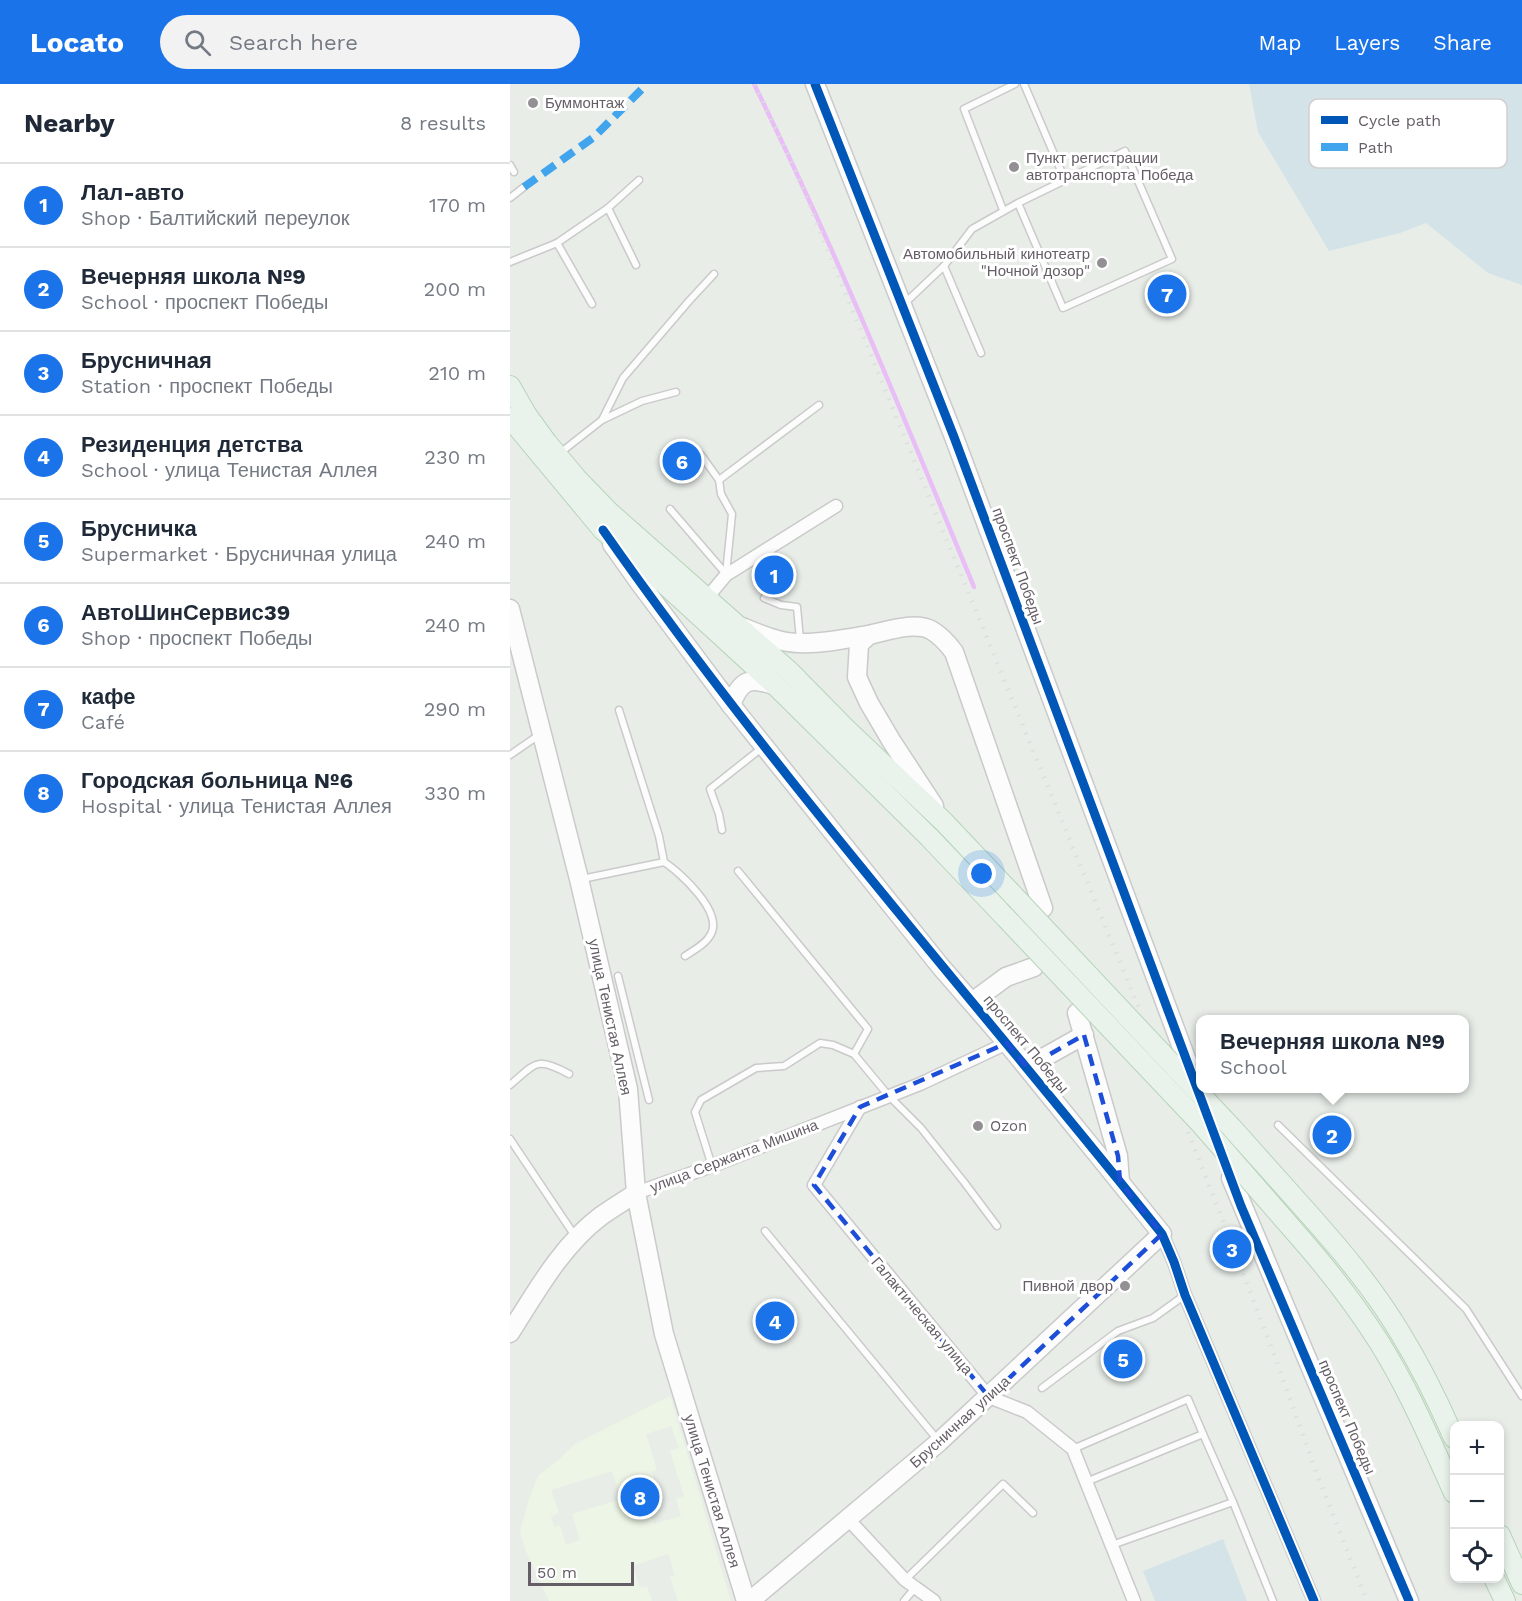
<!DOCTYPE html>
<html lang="en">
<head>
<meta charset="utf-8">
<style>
	:root { --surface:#fff; --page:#f2f2f3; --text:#1f2937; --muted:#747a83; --line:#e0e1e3; --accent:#1a73e8 }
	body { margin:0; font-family:"Work Sans",sans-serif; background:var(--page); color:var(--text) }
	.controls { position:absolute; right:18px; bottom:18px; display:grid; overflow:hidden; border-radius:12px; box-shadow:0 3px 9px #0003 }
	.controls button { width:54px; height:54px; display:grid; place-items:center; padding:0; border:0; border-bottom:2px solid var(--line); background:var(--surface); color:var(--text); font:30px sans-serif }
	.scale { position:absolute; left:18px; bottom:15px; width:106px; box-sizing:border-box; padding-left:6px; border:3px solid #655e66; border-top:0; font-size:16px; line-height:21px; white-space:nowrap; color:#655e66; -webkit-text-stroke:4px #fff; paint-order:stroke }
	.you { position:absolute; left:472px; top:790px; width:21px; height:21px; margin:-15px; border:4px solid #fff; border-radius:50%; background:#1a73e8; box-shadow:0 0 0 9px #1a73e833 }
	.badge { display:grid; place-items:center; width:39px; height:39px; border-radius:50%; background:var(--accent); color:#fff; font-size:20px; font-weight:700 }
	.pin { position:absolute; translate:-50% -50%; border:3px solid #fff; box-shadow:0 2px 6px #0006 }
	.popup { position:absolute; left:686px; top:931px; width:273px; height:78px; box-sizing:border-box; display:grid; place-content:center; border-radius:12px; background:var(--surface); filter:drop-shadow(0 2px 4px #0005); font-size:20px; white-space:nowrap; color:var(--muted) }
	.popup b { font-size:22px; color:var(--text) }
	.popup::after { content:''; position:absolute; left:50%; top:100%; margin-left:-12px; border:12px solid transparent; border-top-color:var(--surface) }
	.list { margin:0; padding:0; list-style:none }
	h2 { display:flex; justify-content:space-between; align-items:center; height:78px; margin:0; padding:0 24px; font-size:26px }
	h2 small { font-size:20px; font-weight:400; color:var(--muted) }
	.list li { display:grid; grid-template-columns:39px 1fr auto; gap:18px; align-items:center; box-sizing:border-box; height:84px; padding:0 24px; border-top:2px solid var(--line) }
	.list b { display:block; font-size:22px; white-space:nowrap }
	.list p { margin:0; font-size:20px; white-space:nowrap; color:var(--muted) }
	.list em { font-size:20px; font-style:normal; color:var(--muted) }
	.icon { flex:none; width:33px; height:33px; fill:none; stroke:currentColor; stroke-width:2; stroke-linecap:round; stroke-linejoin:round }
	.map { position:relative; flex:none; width:1012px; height:1517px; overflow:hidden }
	header { display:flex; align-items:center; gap:36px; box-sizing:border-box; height:84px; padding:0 30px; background:var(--accent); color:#fff }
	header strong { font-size:28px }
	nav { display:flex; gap:33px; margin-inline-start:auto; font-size:21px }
	.search { width:420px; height:54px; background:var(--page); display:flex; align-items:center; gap:15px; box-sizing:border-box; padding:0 21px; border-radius:33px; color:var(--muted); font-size:22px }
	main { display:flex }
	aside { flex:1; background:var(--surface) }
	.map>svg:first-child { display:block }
	.medical { fill:#edf5e6; fill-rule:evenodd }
	.green { fill:#d4e3e7 }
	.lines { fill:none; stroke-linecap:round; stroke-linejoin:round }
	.stream { stroke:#e9bdf6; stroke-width:4.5 }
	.lane-casing { stroke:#cacaca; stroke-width:9 }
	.street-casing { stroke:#cacaca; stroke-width:15 }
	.secondary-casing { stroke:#c9cac9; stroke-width:21 }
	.primary-casing { stroke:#b6d4b8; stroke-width:22 }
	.lane { stroke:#fcfcfc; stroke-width:6 }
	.street { stroke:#fcfcfc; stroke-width:12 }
	.secondary { stroke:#fcfcfc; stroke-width:18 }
	.primary { stroke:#e9f3eb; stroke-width:20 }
	.rail { stroke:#dedede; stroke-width:4.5; stroke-dasharray:1.5 8; stroke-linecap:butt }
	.primary-bridge-casing { stroke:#b6d4b8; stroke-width:22; stroke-linecap:butt }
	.primary-bridge { stroke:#e9f3eb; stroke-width:20 }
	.quiet { stroke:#41a5ee; stroke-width:8; stroke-dasharray:15 8; stroke-linecap:butt }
	.cycleway-casing { stroke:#fff; stroke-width:13 }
	.cycleway { stroke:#0057b8; stroke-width:9 }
	.marked { fill:none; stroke:#1d4ed8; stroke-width:4.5; stroke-dasharray:12 8; stroke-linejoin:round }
	.poi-dot { fill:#939094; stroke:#fff; stroke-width:2 }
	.labels { text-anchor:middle; stroke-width:6; stroke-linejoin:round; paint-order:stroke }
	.poi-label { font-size:15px; fill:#655e66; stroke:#fff; text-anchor:start }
	.street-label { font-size:15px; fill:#655e66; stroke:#fff }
	.key { fill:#fff; stroke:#d1cfd1; stroke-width:1.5 }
	.key-label { font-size:16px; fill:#655e66 }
</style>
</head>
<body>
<header>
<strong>Locato</strong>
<div class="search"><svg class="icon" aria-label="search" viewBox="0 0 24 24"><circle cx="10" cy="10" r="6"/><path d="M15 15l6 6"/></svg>Search here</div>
<nav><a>Map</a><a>Layers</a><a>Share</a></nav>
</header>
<main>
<aside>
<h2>Nearby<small>8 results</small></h2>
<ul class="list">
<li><span class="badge">1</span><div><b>Лал-авто</b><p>Shop · Балтийский переулок</p></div><em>170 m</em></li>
<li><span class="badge">2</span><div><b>Вечерняя школа №9</b><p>School · проспект Победы</p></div><em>200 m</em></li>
<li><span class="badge">3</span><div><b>Брусничная</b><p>Station · проспект Победы</p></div><em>210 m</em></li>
<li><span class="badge">4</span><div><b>Резиденция детства</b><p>School · улица Тенистая Аллея</p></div><em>230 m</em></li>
<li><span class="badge">5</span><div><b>Брусничка</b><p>Supermarket · Брусничная улица</p></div><em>240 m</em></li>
<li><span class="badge">6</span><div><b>АвтоШинСервис39</b><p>Shop · проспект Победы</p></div><em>240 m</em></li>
<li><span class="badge">7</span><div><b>кафе</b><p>Café</p></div><em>290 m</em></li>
<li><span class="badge">8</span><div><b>Городская больница №6</b><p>Hospital · улица Тенистая Аллея</p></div><em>330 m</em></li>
</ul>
</aside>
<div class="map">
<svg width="1012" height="1517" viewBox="0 0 1012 1517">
	<rect width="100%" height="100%" fill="#e8ede8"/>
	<path class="medical" d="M 160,1312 L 221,1517 L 168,1517 L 160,1493 L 165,1491 L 158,1470 L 123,1482 L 130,1504 L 137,1502 L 142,1517 L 39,1517 L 16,1468 L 10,1447 L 19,1415 L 28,1392 L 47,1377 L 65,1360 ZM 161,1342 L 169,1364 L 160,1367 L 174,1412 L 166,1415 L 171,1432 L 144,1440 L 138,1420 L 150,1416 L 142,1388 L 147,1386 L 136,1350 ZM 102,1387 L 111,1415 L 62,1430 L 70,1456 L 56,1461 L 50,1441 L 44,1443 L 41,1432 L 49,1429 L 41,1406 Z"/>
	<g class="green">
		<polygon points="739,0 1012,0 1012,201 978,189 916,139 890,149 819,167 748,48"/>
		<polygon points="713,1455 737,1517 645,1517 633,1487"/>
	</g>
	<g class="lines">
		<path class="stream" d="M 244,0 C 325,164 394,334 464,503"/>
		<g class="lane-casing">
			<g id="lane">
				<polyline points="514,0 555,96"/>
				<polyline points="0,81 4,88"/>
				<polyline points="0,114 14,103"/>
				<polyline points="98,124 126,181"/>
				<polyline points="493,126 454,25 505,0"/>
				<polyline points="47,159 82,220"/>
				<polyline points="0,178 47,159 98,124 129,96"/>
				<polyline points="434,182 471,269"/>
				<polyline points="395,219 434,182 462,145 508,119 615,67 662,175 553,224 508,119"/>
				<polyline points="92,336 113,294 179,217 204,190"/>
				<polyline points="50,369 92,336 132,317 166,308"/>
				<polyline points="191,371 209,396 211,410 222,430 216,490"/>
				<polyline points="209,396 309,321"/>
				<polyline points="160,425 216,490"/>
				<polyline points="254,514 271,521 287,523 290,556"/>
				<polyline points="0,671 29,651"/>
				<polyline points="212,746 209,730 200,705 253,663"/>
				<path d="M 154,778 C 171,789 213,828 201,850 C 196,860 184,866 175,872"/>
				<polyline points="228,787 358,945 344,970"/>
				<polyline points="72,795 154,778 149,752 109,626"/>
				<polyline points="108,892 139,1016"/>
				<path d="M 0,1001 C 26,979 26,972 59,990"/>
				<polyline points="768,1041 956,1225 1012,1312"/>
				<polyline points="0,1055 65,1152"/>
				<polyline points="202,1082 185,1028 191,1016 246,984 274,982 310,959 323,961 344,970 378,1011 411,1044 454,1098 487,1142"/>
				<polyline points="255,1147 427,1355"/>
				<polyline points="532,1304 608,1247 643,1234 675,1211"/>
				<polyline points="563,1365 678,1315 693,1350"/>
				<polyline points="576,1398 693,1350 723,1418 602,1461"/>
				<polyline points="723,1418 763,1517"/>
				<polyline points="395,1496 493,1400 523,1429"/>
				<polyline points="394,1517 405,1504"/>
			</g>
		</g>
		<g class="street-casing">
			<g id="street">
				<polyline points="197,514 216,491 326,422"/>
				<polyline points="350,1023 304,1101 479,1313 517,1328 563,1365 624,1517"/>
				<polyline points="126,1109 202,1082 410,1000 497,959"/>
				<polyline points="652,1150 664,1178 675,1211 804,1517"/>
				<polyline points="337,1434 395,1496 424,1517"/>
			</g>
		</g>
		<g class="secondary-casing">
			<g id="secondary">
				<polyline points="305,0 444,353 677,977"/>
				<polyline points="102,460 129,498 221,621 431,883 497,959 652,1150 429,1358 240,1517"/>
				<polyline points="0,525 69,795 118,1005 126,1109 154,1250 236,1517"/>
				<path d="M 232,543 C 249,550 270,559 289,559 C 311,560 336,555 358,551 C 375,548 404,537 421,546 C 430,551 438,560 444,568 L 533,824"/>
				<polyline points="359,551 349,560 347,593 359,619 382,658 424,722"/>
				<path d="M 221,621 C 231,594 241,593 266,602"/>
				<polyline points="462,918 496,893 524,883"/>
				<polyline points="567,929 608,1072 610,1098"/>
				<polyline points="517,983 574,951"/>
				<polyline points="721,1094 899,1517"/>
				<path d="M 0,1249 C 26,1208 52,1161 91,1132 C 102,1124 114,1117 126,1109"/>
			</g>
		</g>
		<g class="primary-casing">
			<g id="primary">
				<polyline points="0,302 16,330 37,359 67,395 99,428 280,588 335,644 434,738 504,812"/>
				<polyline points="0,334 93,446 146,492 266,602 419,753 496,834"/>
				<path d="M 798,1129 C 831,1166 863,1204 889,1247 C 910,1281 928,1317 944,1354"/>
				<path d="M 792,1156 C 820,1188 846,1222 869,1258 C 899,1306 921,1358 944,1409"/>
				<polyline points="990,1451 1012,1500"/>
				<polyline points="984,1494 995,1517"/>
			</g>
		</g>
		<use href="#lane" class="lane"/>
		<use href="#street" class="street"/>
		<use href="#secondary" class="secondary"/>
		<use href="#primary" class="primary"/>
		<g class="rail">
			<polyline points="245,0 285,86 630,927"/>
			<polyline points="678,1048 724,1165 766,1276 808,1393 857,1517"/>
		</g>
		<g class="primary-bridge-casing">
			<g id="primary-bridge">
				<polyline points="504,812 722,1044 798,1129"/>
				<polyline points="496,834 691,1040 792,1156"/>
			</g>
		</g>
		<use href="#primary-bridge" class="primary-bridge"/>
		<polyline class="quiet" points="14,103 84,53 137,0"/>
		<g class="cycleway-casing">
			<g id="cycleway">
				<polyline points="305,0 444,353 731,1122 899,1517"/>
				<path d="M 93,446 C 265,692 465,916 652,1150 L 664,1178 L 675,1211 L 804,1517"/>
			</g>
		</g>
		<use href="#cycleway" class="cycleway"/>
	</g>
	<path class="marked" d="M 574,951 L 608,1072 L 610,1098 L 652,1150 L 479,1313 L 304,1101 L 350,1023 L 497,959 L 517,983 Z"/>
	<g class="poi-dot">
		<circle cx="23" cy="19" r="6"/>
		<circle cx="504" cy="83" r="6"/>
		<circle cx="592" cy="179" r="6"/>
		<circle cx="468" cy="1042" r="6"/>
		<circle cx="615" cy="1202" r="6"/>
	</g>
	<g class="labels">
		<g class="poi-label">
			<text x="35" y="24">Буммонтаж</text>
			<text x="516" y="79">Пункт регистрации<tspan x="516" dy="17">автотранспорта Победа</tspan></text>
			<text x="580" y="175" text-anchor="end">Автомобильный кинотеатр<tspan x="580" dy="17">"Ночной дозор"</tspan></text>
			<text x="480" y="1047">Ozon</text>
			<text x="603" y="1207" text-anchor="end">Пивной двор</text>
		</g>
		<g class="street-label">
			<text transform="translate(508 482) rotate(70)" y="5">проспект Победы</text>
			<text transform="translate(100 933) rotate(78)" y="5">улица Тенистая Аллея</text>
			<text transform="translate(516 960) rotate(50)" y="5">проспект Победы</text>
			<text transform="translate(224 1072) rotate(-21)" y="5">улица Сержанта Мишина</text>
			<text transform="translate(412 1232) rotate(50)" y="5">Галактическая улица</text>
			<text transform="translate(837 1333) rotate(67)" y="5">проспект Победы</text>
			<text transform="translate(450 1338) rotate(-42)" y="5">Брусничная улица</text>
			<text transform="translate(202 1407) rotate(73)" y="5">улица Тенистая Аллея</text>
		</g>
	</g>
	<rect x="799" y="15" width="198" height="69" rx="9" class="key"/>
	<rect x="811" y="32" width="27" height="8" fill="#0057b8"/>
	<rect x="811" y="59" width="27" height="8" fill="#41a5ee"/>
	<g class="key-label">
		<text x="848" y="42">Cycle path</text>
		<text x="848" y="69">Path</text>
	</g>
</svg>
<div class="controls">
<button>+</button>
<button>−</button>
<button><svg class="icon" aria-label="locate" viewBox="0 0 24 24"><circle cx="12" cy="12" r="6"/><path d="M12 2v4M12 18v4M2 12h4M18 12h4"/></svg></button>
</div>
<div class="scale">50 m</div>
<div class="you"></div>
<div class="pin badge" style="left:264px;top:491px">1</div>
<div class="pin badge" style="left:822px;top:1051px">2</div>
<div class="popup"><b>Вечерняя школа №9</b>School</div>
<div class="pin badge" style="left:722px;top:1165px">3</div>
<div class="pin badge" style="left:265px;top:1237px">4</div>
<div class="pin badge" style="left:613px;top:1275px">5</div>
<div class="pin badge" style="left:172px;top:377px">6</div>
<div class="pin badge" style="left:657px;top:210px">7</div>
<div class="pin badge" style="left:130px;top:1413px">8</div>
</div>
</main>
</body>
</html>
